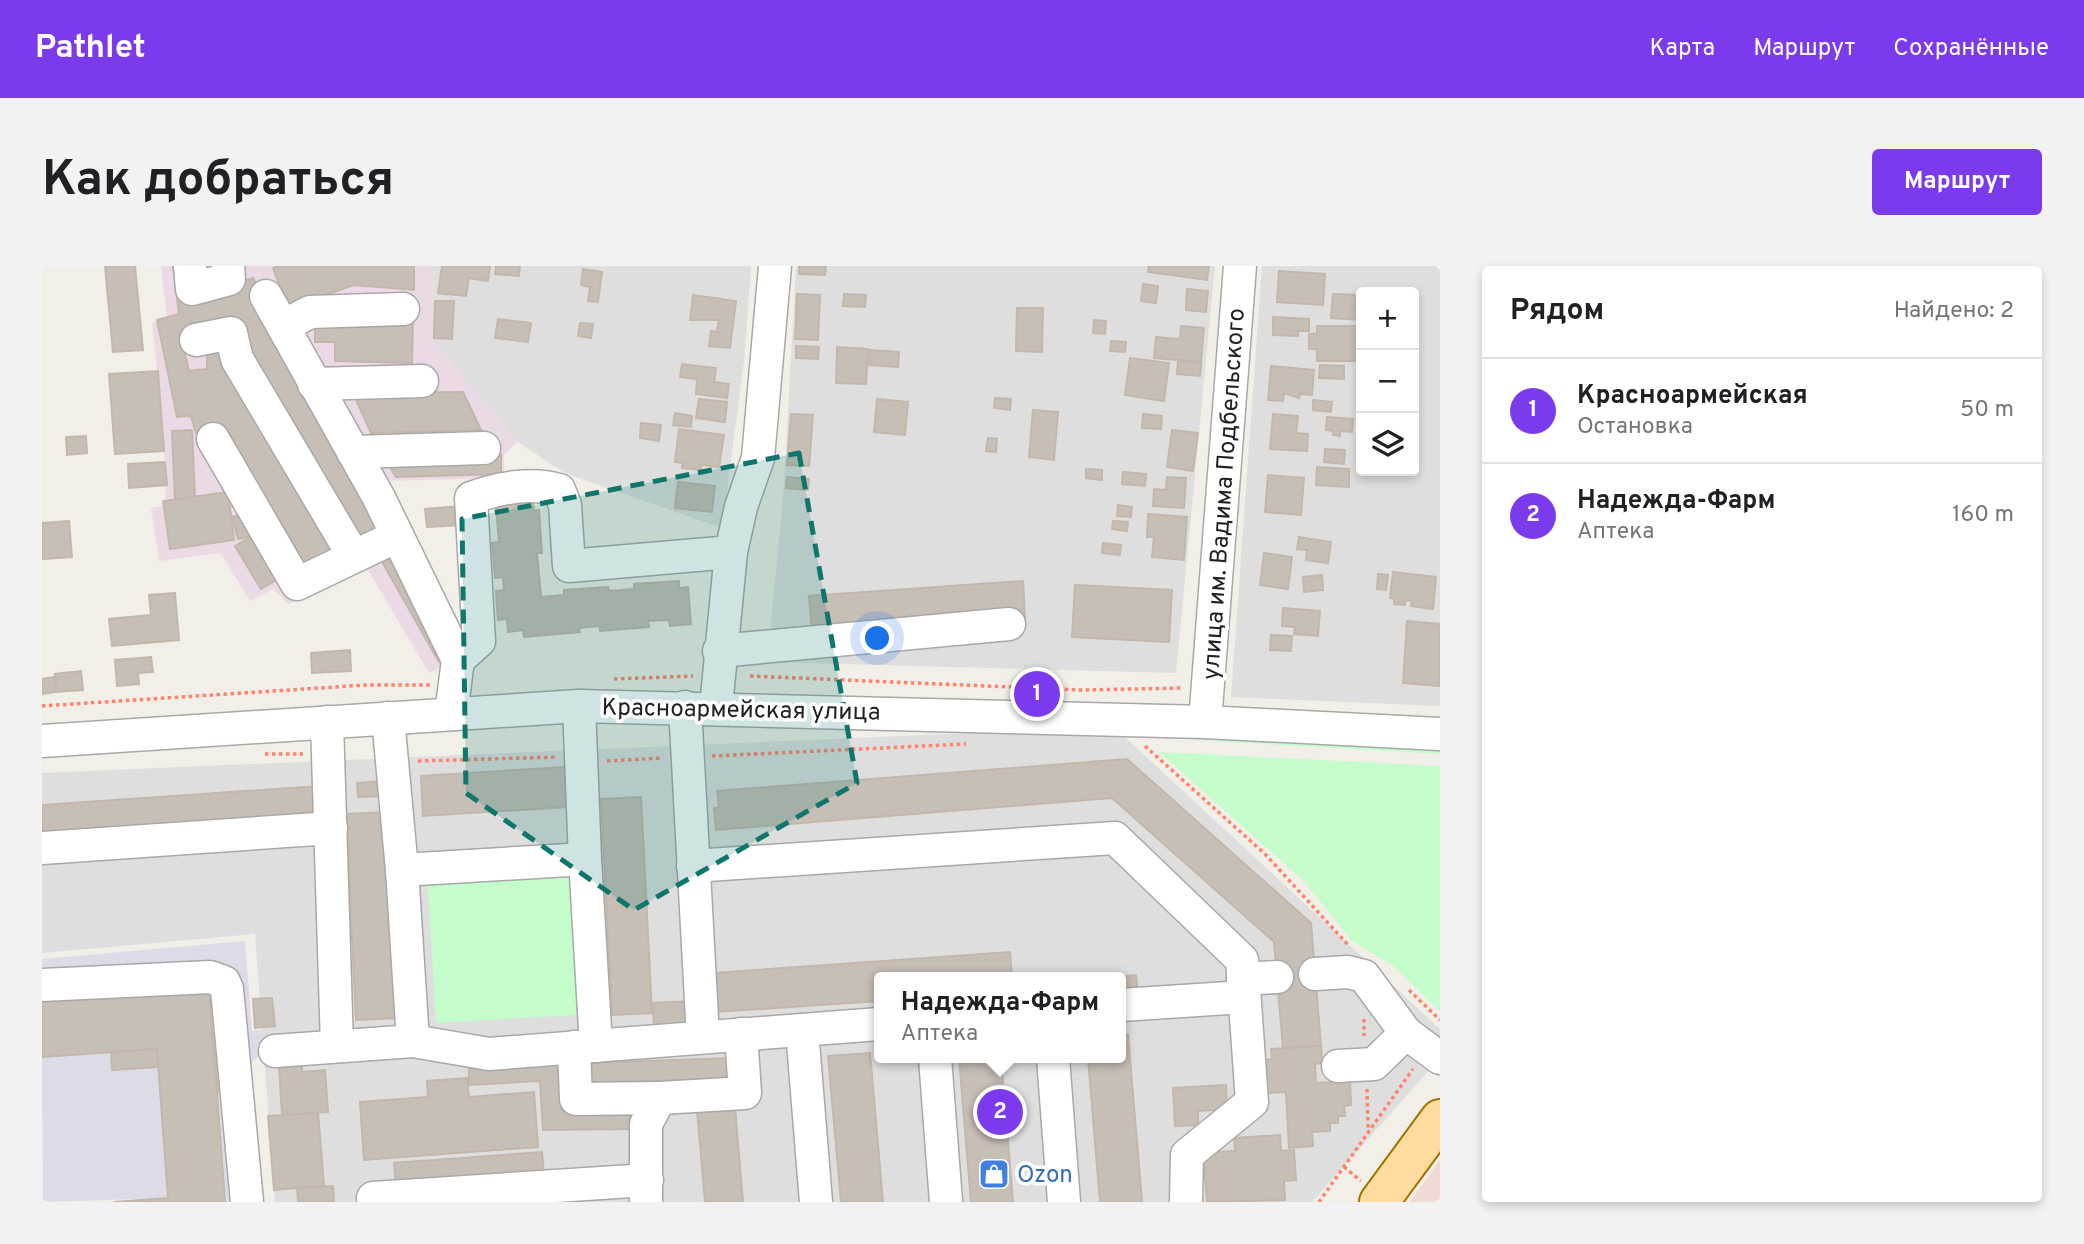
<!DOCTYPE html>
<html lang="ru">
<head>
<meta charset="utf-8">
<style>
	:root { --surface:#fff; --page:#f2f2f2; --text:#202124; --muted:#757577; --line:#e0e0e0; --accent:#7c3aed }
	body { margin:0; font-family:Overpass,sans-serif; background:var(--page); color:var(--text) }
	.controls { position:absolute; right:21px; top:21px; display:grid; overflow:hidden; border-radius:7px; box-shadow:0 4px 10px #0003 }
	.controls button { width:63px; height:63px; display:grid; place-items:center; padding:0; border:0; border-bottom:2px solid var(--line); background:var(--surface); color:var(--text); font:35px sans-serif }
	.you { position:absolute; left:836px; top:373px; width:24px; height:24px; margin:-18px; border:5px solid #fff; border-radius:50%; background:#1a73e8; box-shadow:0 0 0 10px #1a73e833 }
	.badge { display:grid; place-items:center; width:46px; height:46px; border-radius:50%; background:var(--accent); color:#fff; font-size:23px; font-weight:700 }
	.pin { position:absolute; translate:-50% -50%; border:4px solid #fff; box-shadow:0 2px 7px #0006 }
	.popup { position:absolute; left:832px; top:706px; width:252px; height:91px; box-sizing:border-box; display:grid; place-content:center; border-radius:7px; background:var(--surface); filter:drop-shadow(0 2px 5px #0005); font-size:23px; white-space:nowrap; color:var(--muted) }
	.popup b { font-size:26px; color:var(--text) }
	.popup::after { content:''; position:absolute; left:50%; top:100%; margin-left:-14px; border:14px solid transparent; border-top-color:var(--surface) }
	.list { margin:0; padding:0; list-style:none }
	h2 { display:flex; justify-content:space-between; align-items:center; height:91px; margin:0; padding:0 28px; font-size:30px }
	h2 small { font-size:23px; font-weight:400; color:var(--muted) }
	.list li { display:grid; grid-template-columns:46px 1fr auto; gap:21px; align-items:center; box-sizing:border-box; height:105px; padding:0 28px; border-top:2px solid var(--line) }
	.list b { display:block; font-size:26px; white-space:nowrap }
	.list p { margin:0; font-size:23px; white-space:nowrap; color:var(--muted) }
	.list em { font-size:23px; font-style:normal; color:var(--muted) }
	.icon { flex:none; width:38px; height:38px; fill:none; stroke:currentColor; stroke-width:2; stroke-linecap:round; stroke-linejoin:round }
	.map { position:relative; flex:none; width:1398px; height:936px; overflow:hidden; border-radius:7px }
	header { display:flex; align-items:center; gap:42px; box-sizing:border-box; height:98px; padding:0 35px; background:var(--accent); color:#fff }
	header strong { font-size:33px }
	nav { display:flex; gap:38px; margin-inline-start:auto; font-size:24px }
	.intro { display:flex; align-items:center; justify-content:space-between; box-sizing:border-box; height:168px; padding:0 42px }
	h1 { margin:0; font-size:49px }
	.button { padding:18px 32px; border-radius:7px; background:var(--accent); color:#fff; font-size:24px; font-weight:700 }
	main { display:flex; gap:42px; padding:0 42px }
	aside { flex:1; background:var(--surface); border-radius:7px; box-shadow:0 4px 10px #0003 }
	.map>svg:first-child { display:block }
	.residential { fill:#dfdede; fill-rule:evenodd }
	.commercial { fill:#f2d9d6 }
	.industrial { fill:#ebd9e6 }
	.park { fill:#c4fccc }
	.plaza { fill:#dcdbe7 }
	.building { fill:#c7beb6; stroke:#c4b6a9; stroke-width:2 }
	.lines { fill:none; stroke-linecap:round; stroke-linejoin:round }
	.minor-casing { stroke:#a8a8a8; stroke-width:35 }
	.major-casing { stroke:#9e7300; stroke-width:42 }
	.path { stroke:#ff836b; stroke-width:3.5; stroke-dasharray:3.5 3.5; stroke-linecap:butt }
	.minor { stroke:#fff; stroke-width:32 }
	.major { stroke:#ffdb9f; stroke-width:38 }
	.marked { fill:#0f766e; fill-opacity:0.2; stroke:#0f766e; stroke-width:5; stroke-dasharray:14 9; stroke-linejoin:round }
	.labels { text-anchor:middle; stroke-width:7; stroke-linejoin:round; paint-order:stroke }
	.street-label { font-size:24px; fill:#212121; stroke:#fff }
	.shop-label { font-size:24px; fill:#366cbe; stroke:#fff; text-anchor:start }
</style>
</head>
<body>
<header>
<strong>Pathlet</strong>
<nav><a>Карта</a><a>Маршрут</a><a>Сохранённые</a></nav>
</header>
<div class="intro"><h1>Как добраться</h1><a class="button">Маршрут</a></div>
<main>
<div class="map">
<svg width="1398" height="936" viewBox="0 0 1398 936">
	<rect width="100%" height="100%" fill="#f1efe7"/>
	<g class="residential">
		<polygon points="391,0 709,0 702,96 680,262 522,207 476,176 392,77"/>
		<polygon points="754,0 1173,0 1134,407 725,396 741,234"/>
		<path d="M 1220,0 L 1398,0 L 1398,440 L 1189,431 ZM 1319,26 L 1372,26 L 1372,205 L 1319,205 Z"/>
		<path d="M 1072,461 L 1398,763 L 1398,792 L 1270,936 L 233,936 L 213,668 L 0,687 L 0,507 ZM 837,711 L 1079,711 L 1079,792 L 837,792 Z"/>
	</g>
	<polygon class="commercial" points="1398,894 1398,936 1368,936"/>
	<polygon class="industrial" points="119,0 391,0 392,77 476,176 462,188 462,212 337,215 422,390 387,407 326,304 246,338 231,323 208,335 179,287 117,295 109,242 124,239 121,157 110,57 125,52"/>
	<g class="park">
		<polygon points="1105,466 1398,482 1398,488 1105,471"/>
		<polygon points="1117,486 1398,500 1398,745 1350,699 1310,675 1262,615"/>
		<polygon points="540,597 550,748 394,757 385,606"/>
	</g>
	<g class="plaza">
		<polygon points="203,675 210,765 220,764 223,784 202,804 212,936 183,936 175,826 187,825 183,768 170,769 0,733 0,693"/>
		<polygon points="115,783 126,932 1,936 0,791"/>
	</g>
	<g class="building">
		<polygon points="63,0 93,0 101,84 71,86"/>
		<polygon points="131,0 148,0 193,18 211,12 351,256 316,276 202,82 139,72 147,105 165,103 165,83 185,83 295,287 260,308 172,163 154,167 149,150 135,151 115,54 137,48"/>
		<polygon points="237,0 372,0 372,24 312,19 246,42 231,2"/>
		<polygon points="400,0 448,0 446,15 427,12 424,30 396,27"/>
		<polygon points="454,0 478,0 477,10 453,8"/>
		<polygon points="757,0 784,0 783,9 757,8"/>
		<polygon points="1107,0 1167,0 1165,14 1106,6"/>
		<polygon points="541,3 560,6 556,36 546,35 548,21 539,19"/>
		<polygon points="1237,5 1283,8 1281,39 1235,36"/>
		<polygon points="1101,18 1116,20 1114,37 1099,35"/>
		<polygon points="1145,23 1166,25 1164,46 1144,44"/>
		<polygon points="755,28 778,29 776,74 753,73"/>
		<polygon points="802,28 824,29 823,41 801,40"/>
		<polygon points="1291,28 1319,29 1319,54 1289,52"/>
		<polygon points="651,29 694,35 688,82 667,80 669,65 675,66 677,54 648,54"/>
		<polygon points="393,35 412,35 410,73 392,72"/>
		<polygon points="975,42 1001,42 1000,86 974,85"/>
		<polygon points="1231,51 1267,53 1267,65 1256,65 1256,70 1231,69"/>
		<polygon points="273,53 371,55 370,97 293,95 293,76 273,76"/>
		<polygon points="456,53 489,57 486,76 453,72"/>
		<polygon points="1052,54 1064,55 1063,68 1051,67"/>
		<polygon points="538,57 551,58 549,72 536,70"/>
		<polygon points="1139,60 1162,62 1159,96 1112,92 1114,71 1138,73"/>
		<polygon points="1275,60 1317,60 1317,95 1275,95 1275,83 1267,83 1267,68 1275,68"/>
		<polygon points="1069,75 1084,76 1083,86 1068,85"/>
		<polygon points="754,80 777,81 776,93 754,92"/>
		<polygon points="795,81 826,83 824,118 794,117"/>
		<polygon points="828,84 857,86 856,101 827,99"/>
		<polygon points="1088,92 1127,97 1122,135 1083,129"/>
		<polygon points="1136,95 1159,97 1158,110 1135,108"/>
		<polygon points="640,98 674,102 672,116 687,118 685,132 654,128 655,113 638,111"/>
		<polygon points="1278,99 1302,100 1302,113 1277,112"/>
		<polygon points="1229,100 1272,104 1270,129 1258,128 1257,132 1242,127 1241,135 1226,134"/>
		<polygon points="116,105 122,185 73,188 67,108"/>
		<polygon points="421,126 439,164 329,167 311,127"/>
		<polygon points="953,132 969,133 968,144 952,142"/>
		<polygon points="657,133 685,136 683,156 654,152"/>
		<polygon points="835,133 866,136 863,169 832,166"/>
		<polygon points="1271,134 1290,136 1289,146 1271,144"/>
		<polygon points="991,144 1016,146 1012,194 987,191"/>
		<polygon points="633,147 650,150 649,161 631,159"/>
		<polygon points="749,148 771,149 767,200 745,199"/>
		<polygon points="1101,148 1120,150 1119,163 1100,162"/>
		<polygon points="1231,148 1256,150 1254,167 1266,168 1265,185 1228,183"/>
		<polygon points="1285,151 1311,153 1310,166 1298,165 1298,170 1291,169 1291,165 1284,164"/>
		<polygon points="599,157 619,159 617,175 598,172"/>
		<polygon points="637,163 682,169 677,201 659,199 659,204 640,202 641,197 633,196"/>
		<polygon points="150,164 153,232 133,233 130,165"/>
		<polygon points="1130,164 1156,167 1151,205 1125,201"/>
		<polygon points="44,170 45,187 25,189 24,171"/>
		<polygon points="946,172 955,173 954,186 944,185"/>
		<polygon points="1283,183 1303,184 1302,198 1282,196"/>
		<polygon points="459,188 459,208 354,211 342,191"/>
		<polygon points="123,196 125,219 87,222 86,198"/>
		<polygon points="1275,201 1307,203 1307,221 1274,219"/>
		<polygon points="1044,203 1060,204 1060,214 1044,212"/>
		<polygon points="1081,206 1104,208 1103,220 1080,218"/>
		<polygon points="1226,209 1262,212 1259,249 1223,246"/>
		<polygon points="745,211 767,213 766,224 744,222"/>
		<polygon points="1125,211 1144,212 1142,242 1111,240 1112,223 1124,224"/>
		<polygon points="636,216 673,220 670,246 633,242"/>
		<polygon points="186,226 192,274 128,283 121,235"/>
		<polygon points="491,237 492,245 497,244 500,287 495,287 499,331 522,329 522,324 566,321 567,325 592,323 592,318 637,315 637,322 646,321 649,358 628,360 627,354 606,355 607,361 558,365 558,360 537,362 538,366 482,371 481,364 466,366 465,353 456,354 454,325 462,324 461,311 453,312 450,277 457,276 454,240"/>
		<polygon points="1076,239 1090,241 1089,251 1075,250"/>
		<polygon points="418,240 420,259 385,261 383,243"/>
		<polygon points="205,247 210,270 196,273 190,251"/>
		<polygon points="1106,248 1145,251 1142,294 1110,291 1112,271 1105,271"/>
		<polygon points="27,255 30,291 0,293 0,257"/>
		<polygon points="1071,255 1086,256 1085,265 1070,263"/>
		<polygon points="210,270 236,313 219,323 193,280"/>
		<polygon points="1257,271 1289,276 1286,297 1264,294 1265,284 1255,283"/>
		<polygon points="1061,277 1079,279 1078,289 1060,287"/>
		<polygon points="352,278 414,386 397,396 335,287"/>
		<polygon points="1222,287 1250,291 1246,323 1218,319"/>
		<polygon points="1351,306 1394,311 1391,343 1369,340 1370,335 1363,334 1363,339 1352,338 1352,333 1348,332"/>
		<polygon points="1336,308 1346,309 1344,324 1335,323"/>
		<polygon points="1280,309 1281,324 1262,326 1261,311"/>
		<polygon points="981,315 983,352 770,367 767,330"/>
		<polygon points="1033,319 1130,324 1127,376 1030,371"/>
		<polygon points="133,327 137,374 70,380 67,353 109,349 107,329"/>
		<polygon points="1241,342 1278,345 1276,370 1252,368 1253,361 1240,360"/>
		<polygon points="1365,355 1398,358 1398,420 1361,417"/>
		<polygon points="1229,369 1250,370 1249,385 1228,384"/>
		<polygon points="308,384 309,405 270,407 269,387"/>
		<polygon points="109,391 111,406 96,407 97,418 75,420 73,394"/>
		<polygon points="39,405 41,424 14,426 13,408"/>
		<polygon points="13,411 14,426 0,428 0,413"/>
		<polygon points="1085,493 1269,657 1279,780 1241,782 1232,676 1070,532 674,564 672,542 677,541 675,525"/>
		<polygon points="523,501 526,541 381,550 379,510"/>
		<polygon points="341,515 342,530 316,531 315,517"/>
		<polygon points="277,520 280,559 0,578 0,539"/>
		<polygon points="599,531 610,747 570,749 559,533"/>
		<polygon points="348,546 358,752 314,754 304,548"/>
		<polygon points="968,686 970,711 837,711 837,735 674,746 671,707"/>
		<polygon points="1094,709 1096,727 1079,729 1077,711"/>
		<polygon points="167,721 183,936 72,936 126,932 115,783 0,791 0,733"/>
		<polygon points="230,732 233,760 213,762 211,733"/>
		<polygon points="650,735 651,759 612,761 611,737"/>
		<polygon points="184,768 188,825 175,826 170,769"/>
		<polygon points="1086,769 1100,936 1058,936 1046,792 1079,792 1079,770"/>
		<polygon points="1279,780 1280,797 1273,798 1274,817 1308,815 1309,839 1302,840 1303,850 1296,850 1296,857 1288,857 1288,865 1270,866 1271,880 1247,882 1244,826 1224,827 1222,794 1230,793 1229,783"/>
		<polygon points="115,783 116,801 70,804 69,786"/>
		<polygon points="828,787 841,936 799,936 786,790"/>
		<polygon points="690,792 690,812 545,817 544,797"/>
		<polygon points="917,792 959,792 971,936 929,936"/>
		<polygon points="517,798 519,844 591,844 591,863 501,864 498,815 427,819 427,802"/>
		<polygon points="260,799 260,806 283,804 286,846 240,849 237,801"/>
		<polygon points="425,812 427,831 492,826 496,881 322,894 318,836 386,831 385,815"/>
		<polygon points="1184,819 1185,843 1156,845 1156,859 1133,860 1131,822"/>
		<polygon points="693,841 701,936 663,936 655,844"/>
		<polygon points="276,847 282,920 232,924 226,850"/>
		<polygon points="1238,869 1239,885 1252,884 1254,914 1242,915 1243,934 1165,936 1161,887 1193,885 1192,872"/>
		<polygon points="500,886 502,909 354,919 352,897"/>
		<polygon points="291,920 292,936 256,936 255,922"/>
	</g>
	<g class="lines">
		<g class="minor-casing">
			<g id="minor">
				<polyline points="148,0 150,23 187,13 186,0"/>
				<polyline points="224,30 337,232 416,394 409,448"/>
				<polyline points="241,60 268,46 361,43"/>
				<polyline points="154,74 189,67 195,93 311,289"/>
				<polyline points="272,118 380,115"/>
				<polyline points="171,173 255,318 355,270"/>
				<polyline points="311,186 442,182"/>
				<polyline points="677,385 967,358"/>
				<path d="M 416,394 L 437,375 L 429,232 C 456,222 489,216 517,224 L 523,239 L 527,300 L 689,286"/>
				<polyline points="643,441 661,771"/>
				<polyline points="674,441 689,286 699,241 716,192 733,0"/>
				<polyline points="346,452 360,604 371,775"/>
				<polyline points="285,456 295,780"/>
				<polyline points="1163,456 1198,0"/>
				<polyline points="0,475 537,440 1163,456 1398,468"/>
				<polyline points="0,582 289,562"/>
				<polyline points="543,593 554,780"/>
				<polyline points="651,600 1073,572 1200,694 1210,836 1145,889 1144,936"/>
				<polyline points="360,604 543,593 537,440"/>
				<polyline points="1273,708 1306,706 1322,710 1364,767"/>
				<polyline points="1201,713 1235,711"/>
				<polyline points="0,719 168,711 182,716 185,723 205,936"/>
				<polyline points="1079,739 1202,731"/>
				<polyline points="760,764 774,936"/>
				<polyline points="532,781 534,833 618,832"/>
				<polyline points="233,785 371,775 447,788 837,758"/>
				<polyline points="893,792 904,936"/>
				<polyline points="1011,792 1022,936"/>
				<polyline points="1296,800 1332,798 1364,767 1398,792"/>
				<polyline points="332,936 331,932 605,914"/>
				<polyline points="604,936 604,858 618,832 703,827 699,768"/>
			</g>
		</g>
		<g class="major-casing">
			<polyline id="major" points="1337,936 1398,853"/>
		</g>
		<g class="path">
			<polyline points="708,410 1039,424 1141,422"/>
			<polyline points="572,413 651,410"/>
			<polyline points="0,440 324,419 389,419"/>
			<polyline points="1103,480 1223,588 1307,680"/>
			<polyline points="223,488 261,488"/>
			<polyline points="670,490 924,478"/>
			<polyline points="376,495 516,491"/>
			<polyline points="565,495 620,492"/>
			<polyline points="1367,724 1398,754"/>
			<polyline points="1322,753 1322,770"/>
			<polyline points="1325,823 1326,864"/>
			<polyline points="1302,901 1319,915"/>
			<polyline points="1277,936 1371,803"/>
		</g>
		<use href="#minor" class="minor"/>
		<use href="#major" class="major"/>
	</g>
	<path class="marked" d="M 757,187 L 815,517 L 592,644 L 424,527 L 420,253 Z"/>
	<defs>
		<g id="shop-square" transform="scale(1.575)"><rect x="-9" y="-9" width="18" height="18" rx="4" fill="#3f7fe0" stroke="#fff"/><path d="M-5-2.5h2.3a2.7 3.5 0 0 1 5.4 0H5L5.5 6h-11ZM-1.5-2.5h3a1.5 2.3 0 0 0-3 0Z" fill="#fff"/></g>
	</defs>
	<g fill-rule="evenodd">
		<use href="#shop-square" x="952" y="908"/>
	</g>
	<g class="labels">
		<g class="street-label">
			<text transform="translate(1181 228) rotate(-86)" y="8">улица им. Вадима Подбельского</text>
			<text transform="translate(699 443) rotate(1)" y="8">Красноармейская улица</text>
		</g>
		<g class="shop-label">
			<text x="975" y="916">Ozon</text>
		</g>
	</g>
</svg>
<div class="controls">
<button>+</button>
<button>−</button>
<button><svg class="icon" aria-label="layers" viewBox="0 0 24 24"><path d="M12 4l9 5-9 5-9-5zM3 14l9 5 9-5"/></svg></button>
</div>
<div class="you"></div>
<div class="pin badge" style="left:995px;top:428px">1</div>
<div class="pin badge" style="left:958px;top:846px">2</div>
<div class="popup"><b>Надежда-Фарм</b>Аптека</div>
</div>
<aside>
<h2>Рядом<small>Найдено: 2</small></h2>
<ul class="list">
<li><span class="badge">1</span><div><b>Красноармейская</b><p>Остановка</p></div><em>50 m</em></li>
<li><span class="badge">2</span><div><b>Надежда-Фарм</b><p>Аптека</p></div><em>160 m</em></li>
</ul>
</aside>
</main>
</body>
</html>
